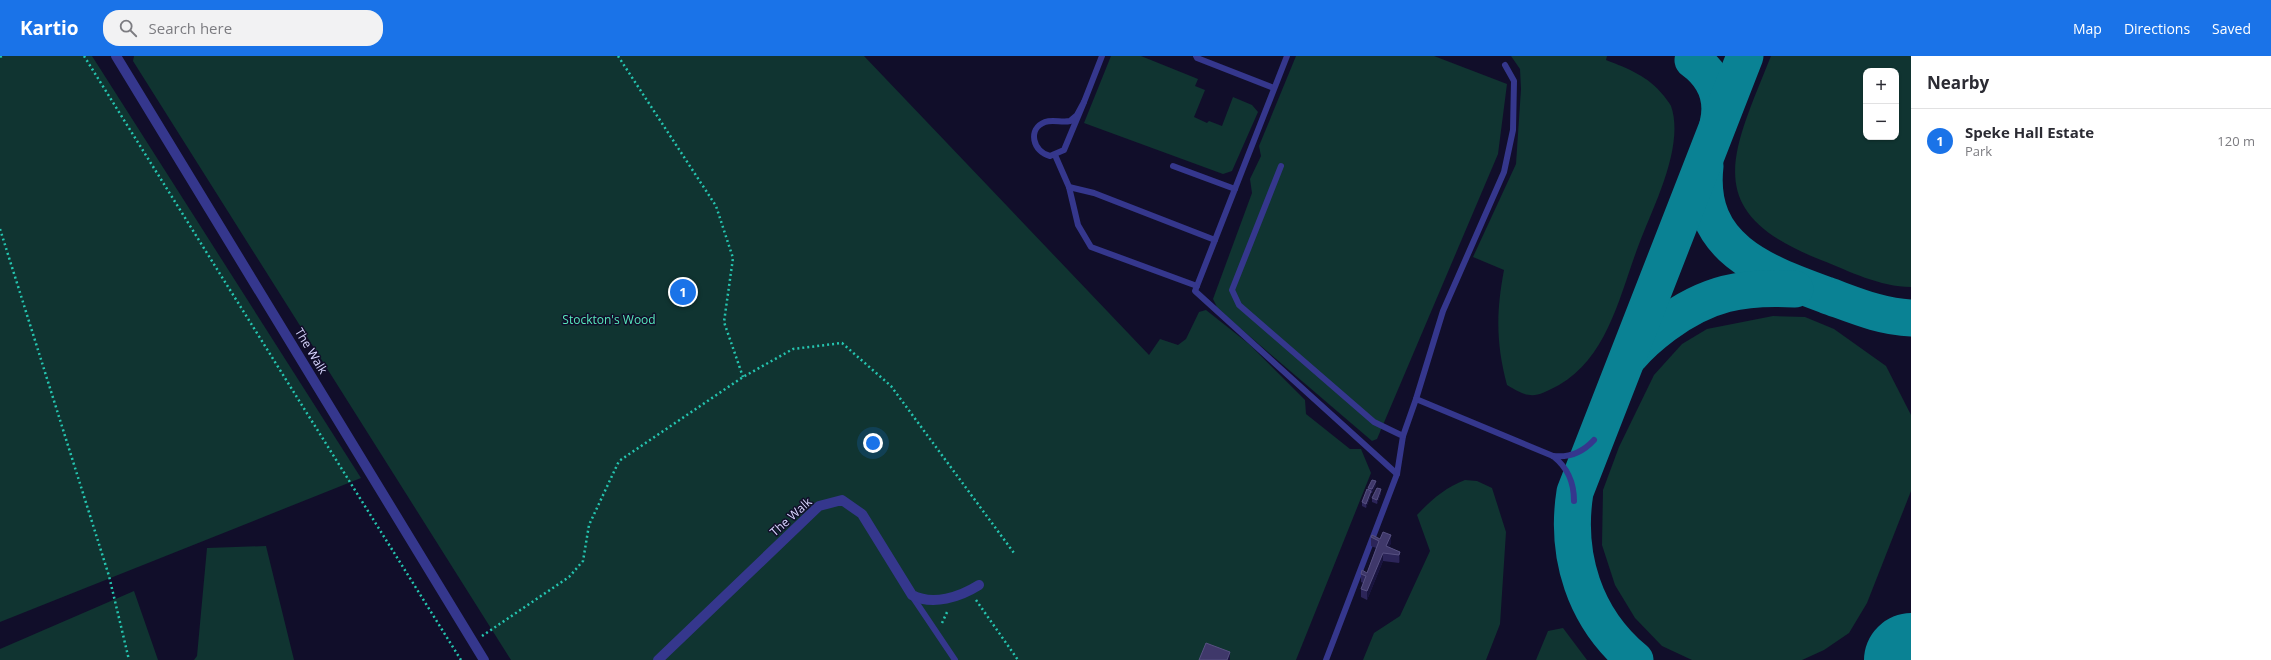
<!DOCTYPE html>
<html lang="en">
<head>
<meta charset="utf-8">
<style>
	:root { --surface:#fff; --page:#f2f2f3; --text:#2b2b33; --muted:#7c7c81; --line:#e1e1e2; --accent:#1a73e8 }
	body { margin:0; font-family:"Open Sans",sans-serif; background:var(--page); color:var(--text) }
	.controls { position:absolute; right:12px; top:12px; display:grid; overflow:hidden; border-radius:8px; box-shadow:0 1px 3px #0004 }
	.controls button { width:36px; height:36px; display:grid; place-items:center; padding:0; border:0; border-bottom:1px solid var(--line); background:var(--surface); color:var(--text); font:20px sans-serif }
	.you { position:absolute; left:873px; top:387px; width:14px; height:14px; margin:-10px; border:3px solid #fff; border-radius:50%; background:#1a73e8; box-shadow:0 0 0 6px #1a73e833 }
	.badge { display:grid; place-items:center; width:26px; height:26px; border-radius:50%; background:var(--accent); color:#fff; font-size:13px; font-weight:700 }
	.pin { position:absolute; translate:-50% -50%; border:2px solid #fff; box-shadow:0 1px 4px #0006 }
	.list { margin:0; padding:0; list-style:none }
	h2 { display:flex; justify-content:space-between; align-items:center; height:52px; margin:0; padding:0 16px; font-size:17px }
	h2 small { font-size:13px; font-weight:400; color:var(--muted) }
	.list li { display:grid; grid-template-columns:26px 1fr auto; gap:12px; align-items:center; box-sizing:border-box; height:64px; padding:0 16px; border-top:1px solid var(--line) }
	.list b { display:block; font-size:15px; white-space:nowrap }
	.list p { margin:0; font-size:13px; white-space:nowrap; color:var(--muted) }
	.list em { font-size:13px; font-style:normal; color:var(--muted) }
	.icon { flex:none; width:22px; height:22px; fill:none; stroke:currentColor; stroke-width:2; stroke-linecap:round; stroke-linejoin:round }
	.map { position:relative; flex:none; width:1911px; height:604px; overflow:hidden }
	header { display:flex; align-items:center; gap:24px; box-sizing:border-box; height:56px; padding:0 20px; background:var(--accent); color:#fff }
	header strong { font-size:19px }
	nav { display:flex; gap:22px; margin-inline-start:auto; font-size:14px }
	.search { width:280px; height:36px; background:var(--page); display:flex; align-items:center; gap:10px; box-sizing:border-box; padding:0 14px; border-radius:16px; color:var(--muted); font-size:15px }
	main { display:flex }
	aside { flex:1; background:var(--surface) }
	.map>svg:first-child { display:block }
	.green { fill:#103431; fill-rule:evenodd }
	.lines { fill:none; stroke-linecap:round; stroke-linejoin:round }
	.taxiway { stroke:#0a8294; stroke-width:37 }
	.runway { stroke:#0a8294; stroke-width:92 }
	.path { stroke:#25c5b0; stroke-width:2.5; stroke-dasharray:2 3; stroke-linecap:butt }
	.lane { stroke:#35378d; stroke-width:6 }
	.street { stroke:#35378d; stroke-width:10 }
	.wall { fill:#2c2559 }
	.shaded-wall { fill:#19143e }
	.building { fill:#3f386a; stroke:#575182 }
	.labels { text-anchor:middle; stroke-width:3; stroke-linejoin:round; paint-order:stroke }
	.park-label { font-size:12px; fill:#57eabc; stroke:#110e2a }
	.street-label { font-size:12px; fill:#d9d7ff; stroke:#110e2a }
</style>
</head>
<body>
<header>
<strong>Kartio</strong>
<div class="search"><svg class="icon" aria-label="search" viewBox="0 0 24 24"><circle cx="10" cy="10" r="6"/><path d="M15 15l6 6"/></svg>Search here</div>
<nav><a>Map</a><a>Directions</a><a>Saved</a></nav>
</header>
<main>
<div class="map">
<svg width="1911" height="604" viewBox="0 0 1911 604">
	<rect width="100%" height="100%" fill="#110e2a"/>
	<g class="green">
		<polygon points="0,0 92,0 361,422 0,566"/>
		<polygon points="134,0 864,0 1149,299 1160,283 1178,289 1186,283 1199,256 1206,254 1249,288 1305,344 1306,358 1350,393 1361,393 1371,417 1296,604 511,604 133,5"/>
		<polygon points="1111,0 1141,0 1198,23 1195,30 1205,34 1194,61 1207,67 1209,65 1222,70 1233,41 1252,49 1258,56 1232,115 1223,118 1084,67"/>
		<polygon points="1296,0 1434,0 1507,28 1498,98 1377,383 1372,385 1233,266 1217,251 1213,243 1252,137 1250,123 1261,100 1259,90"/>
		<path d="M 1511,0 L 1607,0 L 1606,4 C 1629,13 1648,20 1664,40 C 1666,43 1669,46 1671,50 C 1685,90 1653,151 1639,188 C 1620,238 1608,301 1559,329 C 1535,342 1530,343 1507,329 C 1496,288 1496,256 1504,214 L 1473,201 L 1516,108 L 1521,33 L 1520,13 Z"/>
		<path d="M 1771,0 L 1911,0 L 1911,231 C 1880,231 1849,215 1821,204 C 1698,156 1732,98 1771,0 ZM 1866,15 L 1896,15 L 1896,81 L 1866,81 Z"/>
		<polygon points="1773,260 1805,261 1834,273 1886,310 1911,359 1911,435 1867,547 1849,577 1824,594 1802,604 1692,604 1662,590 1635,562 1615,529 1602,489 1603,434 1619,391 1654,319 1682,288 1707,273"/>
		<path d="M 1465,424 L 1477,425 L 1492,432 L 1506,476 L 1500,568 L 1486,604 L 1363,604 L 1374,577 L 1400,560 L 1430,495 L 1417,459 C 1432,443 1445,432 1465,424 Z"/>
		<polygon points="266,490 294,604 194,604 197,600 207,492"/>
		<polygon points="134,535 158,604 0,604 0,593"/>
		<polygon points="1563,572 1587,604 1536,604 1548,575"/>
	</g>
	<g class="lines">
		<g class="taxiway">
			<path d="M 1693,4 C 1715,20 1724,43 1718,68"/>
			<path d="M 1705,110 C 1696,192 1763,216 1826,239 C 1854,249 1881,261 1911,262"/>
			<path d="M 1630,300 C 1640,288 1652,278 1664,269 C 1707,237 1742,230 1795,233"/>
			<path d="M 1635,604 C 1584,562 1565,499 1575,436 L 1745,0"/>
			<polyline points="1899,604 1911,592"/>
		</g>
		<polyline class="runway" points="1910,604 1911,603"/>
		<g class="path">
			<polyline points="84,0 461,604"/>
			<polyline points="618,0 716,150 733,202 724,266 743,321"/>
			<polyline points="0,1 2,0"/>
			<polyline points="0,173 109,520 129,604"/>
			<polyline points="976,544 1018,604"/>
			<polyline points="942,567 948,554"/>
			<polyline points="482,580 569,521 583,505 589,469 619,405 743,321 793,293 842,287 891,330 1014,497"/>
		</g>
		<g class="lane">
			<polyline points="1196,0 1197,2 1274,32"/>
			<polyline points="1287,0 1195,235 1397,418"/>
			<path d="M 1084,46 L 1064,94 L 1050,100 C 1033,96 1027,73 1045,66 C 1053,63 1062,67 1070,65 L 1077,59 Z"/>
			<polyline points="1084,46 1102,0"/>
			<polyline points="1055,99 1069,131 1078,169 1091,191 1197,230"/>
			<polyline points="1173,110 1235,133"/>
			<polyline points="1281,110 1232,234 1239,249 1374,366 1403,380 1397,418 1326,604"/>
			<polyline points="1069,131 1094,137 1215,184"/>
			<polyline points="1416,343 1443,255 1504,116 1513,74 1514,25 1505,9"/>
			<path d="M 1403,380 L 1416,343 L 1553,400 C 1568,412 1574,426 1574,445"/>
			<path d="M 1553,400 C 1570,402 1583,396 1594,384"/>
			<polyline points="912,540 955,604"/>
		</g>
		<g class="street">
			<polyline points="116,0 484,604"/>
			<path d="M 658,604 L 819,450 L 842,444 L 862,458 L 912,539 C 933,550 960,541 979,529"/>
		</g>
	</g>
	<g class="wall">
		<polygon points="1376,429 1372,437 1371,437 1371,439 1366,452 1362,450 1362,446 1368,434 1368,432"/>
		<polygon points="1381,437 1377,448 1372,446 1372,442"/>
		<polygon points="1371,481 1391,487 1389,491 1400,496 1400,504 1399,507 1383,505 1367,544 1361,541 1361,533 1363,527 1361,526 1361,518 1367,517 1376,492 1371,490"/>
	</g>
	<g class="shaded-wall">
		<polygon points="1376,425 1376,429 1372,437 1372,433"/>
		<polygon points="1381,433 1381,437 1377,448 1377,444"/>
		<polygon points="1371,435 1371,439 1366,452 1366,448"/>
		<polygon points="1391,479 1391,487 1386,498 1386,490"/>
		<polygon points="1400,496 1400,504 1399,507 1399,499"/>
		<polygon points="1383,497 1383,505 1367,544 1367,535"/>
		<polygon points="1230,596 1230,604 1227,604"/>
	</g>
	<g class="building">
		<polygon points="1372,424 1376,425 1372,433 1368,432"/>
		<polygon points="1377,432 1381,433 1377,444 1372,442"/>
		<polygon points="1367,433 1371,435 1366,448 1362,446"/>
		<polygon points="1383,476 1391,479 1386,490 1400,496 1399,499 1383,497 1367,535 1361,533 1366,520 1361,518 1362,514 1367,517 1379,485 1371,481 1372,479 1380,483"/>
		<polygon points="1206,587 1230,596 1227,604 1199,604"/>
	</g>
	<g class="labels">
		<g class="park-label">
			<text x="609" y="268">Stockton's Wood</text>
		</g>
		<g class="street-label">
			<text transform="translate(311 295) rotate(59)" y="4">The Walk</text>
			<text transform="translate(791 461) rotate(-42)" y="4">The Walk</text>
		</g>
	</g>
</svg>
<div class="controls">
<button>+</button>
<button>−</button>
</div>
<div class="you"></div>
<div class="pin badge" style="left:683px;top:236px">1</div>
</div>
<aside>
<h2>Nearby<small></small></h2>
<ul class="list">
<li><span class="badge">1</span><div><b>Speke Hall Estate</b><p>Park</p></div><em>120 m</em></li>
</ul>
</aside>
</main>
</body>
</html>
